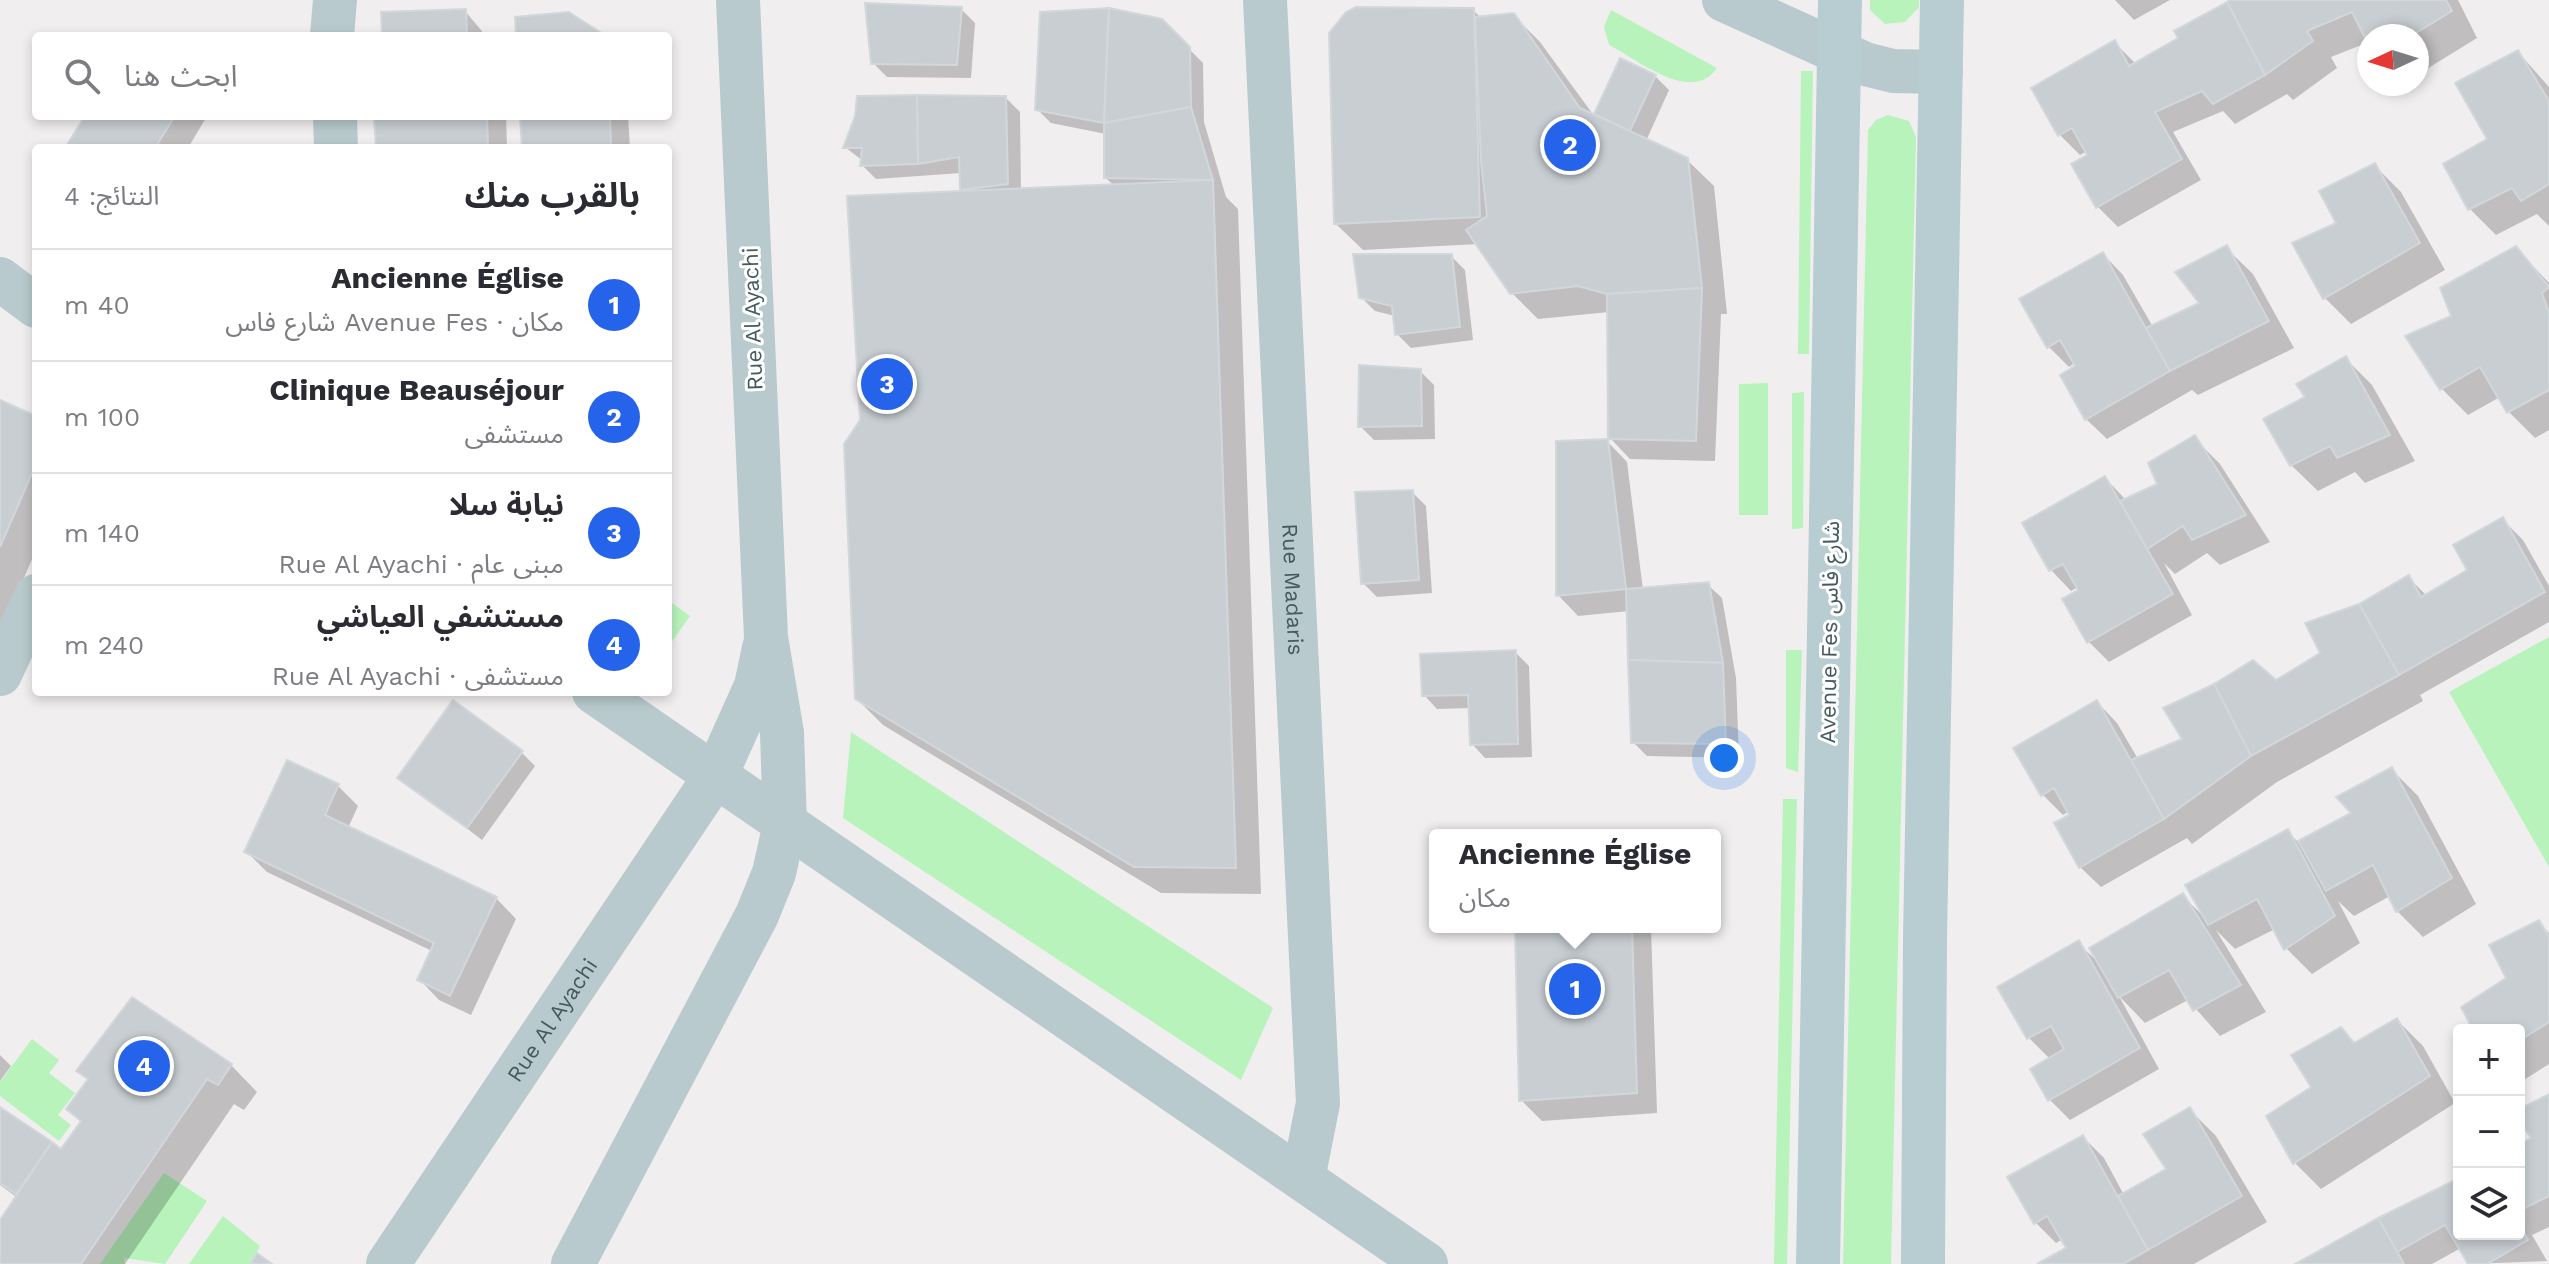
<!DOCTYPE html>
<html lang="ar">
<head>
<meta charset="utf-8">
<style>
	:root { --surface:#fff; --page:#f2f2f3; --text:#2b2b33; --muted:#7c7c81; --line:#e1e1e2; --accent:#2563eb }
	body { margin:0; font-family:"Work Sans","Noto Sans Arabic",sans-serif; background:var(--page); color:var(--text); direction:rtl }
	.controls { position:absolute; right:24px; bottom:24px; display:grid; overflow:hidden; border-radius:8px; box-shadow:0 4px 12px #0003 }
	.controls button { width:72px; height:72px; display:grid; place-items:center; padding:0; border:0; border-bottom:2px solid var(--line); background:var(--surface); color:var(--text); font:40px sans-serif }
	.compass { position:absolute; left:2357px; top:24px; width:72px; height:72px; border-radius:50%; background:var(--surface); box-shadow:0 4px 12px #0003; rotate:266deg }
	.you { position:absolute; left:1724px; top:758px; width:28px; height:28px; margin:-20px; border:6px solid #fff; border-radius:50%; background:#1a73e8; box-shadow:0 0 0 12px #1a73e833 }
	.badge { display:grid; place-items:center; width:52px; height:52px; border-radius:50%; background:var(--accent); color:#fff; font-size:26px; font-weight:700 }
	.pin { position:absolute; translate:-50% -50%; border:4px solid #fff; box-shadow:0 2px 8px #0006 }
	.popup { position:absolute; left:1429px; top:829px; width:292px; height:104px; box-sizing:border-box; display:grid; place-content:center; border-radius:8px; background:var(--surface); filter:drop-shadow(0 2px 6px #0005); font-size:26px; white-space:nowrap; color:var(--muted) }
	.popup b { font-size:30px; color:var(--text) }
	.popup::after { content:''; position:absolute; left:50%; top:100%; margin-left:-16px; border:16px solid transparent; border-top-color:var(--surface) }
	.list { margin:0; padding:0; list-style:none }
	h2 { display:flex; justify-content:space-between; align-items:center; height:104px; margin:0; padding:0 32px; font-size:34px }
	h2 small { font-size:26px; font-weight:400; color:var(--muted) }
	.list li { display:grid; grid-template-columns:52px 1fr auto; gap:24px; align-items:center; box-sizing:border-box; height:112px; padding:0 32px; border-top:2px solid var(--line) }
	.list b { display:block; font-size:30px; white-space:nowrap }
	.list p { margin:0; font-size:26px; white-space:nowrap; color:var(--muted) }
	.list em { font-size:26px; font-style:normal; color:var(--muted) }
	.icon { flex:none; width:44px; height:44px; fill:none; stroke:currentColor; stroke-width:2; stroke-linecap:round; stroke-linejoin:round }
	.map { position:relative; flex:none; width:2549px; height:1264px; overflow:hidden; direction:ltr }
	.search { position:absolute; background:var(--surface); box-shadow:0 4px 12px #0003; left:32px; top:32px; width:640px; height:88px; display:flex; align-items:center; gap:20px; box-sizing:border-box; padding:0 28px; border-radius:8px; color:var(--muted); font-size:30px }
	.panel { position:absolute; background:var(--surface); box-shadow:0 4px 12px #0003; left:32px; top:144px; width:640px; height:552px; border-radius:8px; direction:rtl }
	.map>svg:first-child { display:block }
	.green { fill:#b8f3bc }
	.shadow { fill:#0003 }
	.building { fill:#c8ced2; stroke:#d2d7db; stroke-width:2 }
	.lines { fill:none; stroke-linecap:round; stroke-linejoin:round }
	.street { stroke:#b8cacd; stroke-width:44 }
	.secondary { stroke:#b8cdd2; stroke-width:44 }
	.labels { text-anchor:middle; stroke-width:6; stroke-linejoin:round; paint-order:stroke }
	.street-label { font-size:22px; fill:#455a5d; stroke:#fff }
</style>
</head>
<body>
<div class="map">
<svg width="2549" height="1264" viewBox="0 0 2549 1264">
	<rect width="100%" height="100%" fill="#f1eeef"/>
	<g class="green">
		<polygon points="1870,0 1919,0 1919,7 1905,22 1885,24 1870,10"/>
		<path d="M 1611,10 L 1717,68 C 1691,105 1639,60 1609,45 L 1604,27 Z"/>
		<polygon points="1801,71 1813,71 1809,354 1798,354"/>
		<polygon points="1888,115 1909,121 1916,137 1891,1264 1843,1264 1868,130 1876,120"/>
		<polygon points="1768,383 1768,515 1739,515 1739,384"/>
		<polygon points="1804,392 1803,528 1792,529 1792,393"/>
		<polygon points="668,600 690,616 668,647"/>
		<polygon points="2549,637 2549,867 2449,692"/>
		<polygon points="1786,650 1802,650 1798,772 1786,768"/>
		<polygon points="851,732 1273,1008 1241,1080 843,818"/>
		<polygon points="1783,799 1797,799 1787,1264 1774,1264"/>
		<polygon points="32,1039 59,1060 49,1073 75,1093 58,1115 71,1125 59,1141 0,1096 0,1082"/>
		<polygon points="164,1173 207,1201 165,1264 124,1258 125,1264 100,1264"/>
		<polygon points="223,1216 260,1246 251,1264 189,1264"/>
	</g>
	<g class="shadow">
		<polygon points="2115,0 2170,0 2134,20"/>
		<polygon points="2233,0 2458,0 2477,38 2417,75 2417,36 2369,36 2369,42 2331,57 2337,68 2293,100 2287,94 2235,124 2223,111 2173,132 2201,180 2118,227 2098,207 2074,164 2089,155 2087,151 2080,155 2060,135 2115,43 2136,64 2181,39"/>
		<polygon points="961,9 975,23 971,78 887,77 873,63"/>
		<polygon points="1473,10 1481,18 1513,15 1540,42 1595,117 1621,60 1655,76 1669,90 1646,141 1687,160 1714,186 1727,314 1721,314 1715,461 1630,459 1610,438 1609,312 1538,319 1511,292 1478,244 1363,250 1336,224"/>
		<polygon points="465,11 486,36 384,36"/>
		<polygon points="1161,21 1203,63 1204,122 1226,197 1238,209 1261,894 1161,893 883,725 857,699 862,420 965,193 962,189 961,173 876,179 862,165 863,161 845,147 1006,98 1020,112 1021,191 1115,187 1106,178 1106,134 1051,123 1037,109"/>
		<polygon points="2518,52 2549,87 2549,226 2537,214 2496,235 2470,209"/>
		<polygon points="87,116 207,116 188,148 68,148"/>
		<polygon points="376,116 506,116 507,148 378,148"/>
		<polygon points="522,116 628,116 630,148 524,148"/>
		<polygon points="2375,166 2401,192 2445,270 2351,324 2325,298 2338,224"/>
		<polygon points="2226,248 2253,274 2294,348 2198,395 2192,390 2107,439 2086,419 2075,363 2069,367 2048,346 2103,254 2123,275 2153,327 2202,304"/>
		<polygon points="2516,248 2549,283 2549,430 2535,438 2509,412 2500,397 2468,415 2442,389"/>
		<polygon points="1451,256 1465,270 1473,340 1411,348 1397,334 1395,316 1375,311 1361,297"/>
		<polygon points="2346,359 2372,385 2415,461 2365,483 2355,472 2318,491 2291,465 2308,398"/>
		<polygon points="1420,371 1434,385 1435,439 1374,440 1360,426"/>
		<polygon points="0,403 36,418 36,550 0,633"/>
		<polygon points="2194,438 2220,464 2270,542 2220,565 2207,553 2175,574 2164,563 2192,615 2109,662 2089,642 2078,587 2071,591 2051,570 2024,524 2105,478 2126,500 2160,485"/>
		<polygon points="1607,441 1627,462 1643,590 1708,585 1722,598 1736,678 1739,758 1647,756 1633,742 1629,611 1578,616 1558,595"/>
		<polygon points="1412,492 1426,506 1432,593 1377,597 1363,583"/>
		<polygon points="2503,520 2523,540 2549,586 2549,622 2420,695 2423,701 2277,782 2192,844 2187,838 2101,887 2080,867 2072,816 2069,811 2063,815 2042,794 2097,702 2117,723 2138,759 2184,740 2166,709 2253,663 2276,682 2323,654 2360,606 2409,578 2427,596 2470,571"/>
		<polygon points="1515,652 1529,666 1532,757 1485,758 1472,744 1471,708 1437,709 1424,695"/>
		<polygon points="521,752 535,766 482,840 400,777"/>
		<polygon points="2392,770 2418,796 2476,904 2423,937 2397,911 2390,896 2354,916 2338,901 2360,943 2312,974 2286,948 2275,929 2235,949 2216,930 2266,1012 2220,1036 2188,1000 2145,1023 2119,996 2159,1069 2070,1120 2050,1100 2050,1059 2029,1038 2000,988 2078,943 2099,963 2183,896 2205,918 2288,832 2299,843 2354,813"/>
		<polygon points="338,786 358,806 348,828 496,898 516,919 471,1015 439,1000 419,979 432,951 267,872 246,851"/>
		<polygon points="2538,922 2549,933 2549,1064 2519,1083 2519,1030 2476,1030 2509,979"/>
		<polygon points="1517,927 1651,927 1657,1113 1542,1121 1521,1100"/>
		<polygon points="2397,1020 2423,1046 2455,1103 2321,1189 2295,1163 2314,1087 2340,1029 2355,1044"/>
		<polygon points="0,1055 11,1066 0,1081"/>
		<polygon points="231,1065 257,1092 244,1110 234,1104 125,1264 0,1264 0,1225 18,1198 0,1185 0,1109 62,1152 82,1123 68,1109 89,1082 79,1071"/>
		<polygon points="2549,1096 2549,1227 2532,1235 2547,1261 2470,1264 2461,1248 2432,1264 2299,1264 2459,1180 2459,1234 2519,1234 2519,1148 2534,1139 2519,1111"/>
		<polygon points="2190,1110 2216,1136 2267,1222 2194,1264 2041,1264 2069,1249 2063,1239 2056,1243 2036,1223 2083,1137 2104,1158 2124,1195 2168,1170"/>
	</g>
	<g class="building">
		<polygon points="2230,0 2446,0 2452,11 2411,36 2369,36 2369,46 2352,12 2307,31 2313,41 2265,75 2227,2"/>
		<polygon points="2227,2 2265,75 2213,104 2202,91 2155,112 2182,159 2096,208 2071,164 2087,155 2072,128 2058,136 2031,88 2115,40 2129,66 2178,38 2174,31"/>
		<polygon points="865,3 962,7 957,65 871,64"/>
		<polygon points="1356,7 1474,8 1480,217 1334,224 1329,33 1346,12"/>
		<polygon points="1109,8 1104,123 1035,110 1040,12"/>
		<polygon points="1109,8 1162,19 1190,47 1191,107 1104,123"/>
		<polygon points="466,9 467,36 371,36 382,35 381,12"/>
		<polygon points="569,12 606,36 516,36 515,17"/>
		<polygon points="1514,13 1580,108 1688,158 1702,288 1607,294 1578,286 1510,294 1466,230 1487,216 1481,161 1475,17"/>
		<polygon points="2518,50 2549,101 2549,184 2521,201 2512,188 2468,210 2443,164 2487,139 2455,83"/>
		<polygon points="1620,58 1656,75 1630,131 1594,114"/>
		<polygon points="917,95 1006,96 1008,184 960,190 959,157 918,164"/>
		<polygon points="917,95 918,164 860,166 862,148 843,148 855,116 857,96"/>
		<polygon points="1191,107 1213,180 1104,178 1104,123"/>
		<polygon points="85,116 175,116 155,148 65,148"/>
		<polygon points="374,116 487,116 488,148 376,148"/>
		<polygon points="520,116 610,116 611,148 522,148"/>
		<polygon points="2375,163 2420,243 2323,299 2292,243 2336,223 2319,191"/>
		<polygon points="1213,180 1236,868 1134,867 855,699 844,444 860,420 847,196"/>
		<polygon points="2227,245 2269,321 2170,371 2146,328 2199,303 2175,272"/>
		<polygon points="2516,246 2549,287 2542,293 2549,313 2549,390 2507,413 2480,367 2440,390 2405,336 2451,316 2440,288"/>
		<polygon points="2103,252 2170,371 2085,420 2060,375 2075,366 2060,340 2047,348 2019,299"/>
		<polygon points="1353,254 1452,254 1460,327 1395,335 1392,306 1359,298"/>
		<polygon points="1702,288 1696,441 1608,439 1607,294"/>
		<polygon points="2346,356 2390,435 2337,458 2330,446 2290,466 2263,419 2305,397 2296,384"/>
		<polygon points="1359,365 1421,369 1422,426 1358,427"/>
		<polygon points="0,400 36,416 36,464 0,547"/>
		<polygon points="2195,435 2246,515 2192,540 2183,526 2147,549 2120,501 2157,484 2148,463"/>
		<polygon points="1608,439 1626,589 1556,596 1556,441"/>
		<polygon points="2105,476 2173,594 2087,643 2062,599 2078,590 2063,564 2049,571 2022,523"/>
		<polygon points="1413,490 1419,580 1361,584 1355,492"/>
		<polygon points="2503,517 2545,592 2399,675 2359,604 2409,575 2421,597 2467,570 2453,545"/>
		<polygon points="1709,582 1723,663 1628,660 1626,589"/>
		<polygon points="2359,604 2399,675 2251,756 2214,684 2253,660 2276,680 2320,653 2305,623"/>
		<polygon points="1516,650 1518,744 1470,745 1468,695 1422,696 1420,654"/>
		<polygon points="1628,660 1723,663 1726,744 1631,743"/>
		<polygon points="2214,684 2251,756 2164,819 2131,760 2182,739 2163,708"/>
		<polygon points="453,700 523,751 467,828 397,778"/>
		<polygon points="2097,700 2164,819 2079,868 2054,823 2069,815 2054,788 2041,796 2013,748"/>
		<polygon points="287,760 339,784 325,815 497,897 450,996 417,980 434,943 244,852"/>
		<polygon points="2392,767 2452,878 2396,912 2373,865 2326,891 2298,841 2351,813 2336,797"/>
		<polygon points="2288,829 2335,916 2284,950 2257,899 2208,925 2185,885"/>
		<polygon points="2183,893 2241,985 2193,1011 2169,970 2118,998 2089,948"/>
		<polygon points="2539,920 2549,937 2549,1022 2519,1041 2519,1030 2473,1030 2461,1007 2506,978 2489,945"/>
		<polygon points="1515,927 1632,927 1637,1093 1519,1101"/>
		<polygon points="2079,940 2140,1048 2048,1101 2030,1069 2064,1049 2051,1026 2027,1039 1997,987"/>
		<polygon points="132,997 232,1064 218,1085 207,1079 81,1264 0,1264 0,1220 52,1142 61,1149 81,1121 66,1109 88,1079 76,1071"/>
		<polygon points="2397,1018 2430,1076 2293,1164 2266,1116 2311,1087 2291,1055 2341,1027 2354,1043"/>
		<polygon points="2549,1094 2549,1196 2519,1211 2519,1145 2531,1138 2519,1120 2519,1109"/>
		<polygon points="0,1107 52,1142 16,1194 0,1183"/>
		<polygon points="2190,1107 2242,1196 2148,1250 2118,1196 2166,1169 2143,1134"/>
		<polygon points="2083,1135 2148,1250 2123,1264 2037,1264 2066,1248 2047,1216 2034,1224 2007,1177"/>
		<polygon points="2459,1178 2459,1234 2519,1234 2519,1224 2528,1240 2487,1264 2468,1264 2445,1225 2397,1252 2378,1218"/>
		<polygon points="2378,1218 2404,1264 2295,1264"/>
		<polygon points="257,1253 272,1264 251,1264"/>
	</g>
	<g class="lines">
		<g class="street">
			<path id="s1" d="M 1265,0 L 1318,1103 L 1303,1179"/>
			<polyline points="1724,0 1865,64 1893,71 1941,72"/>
			<polyline points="332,36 335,0"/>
			<polyline points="335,116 336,148"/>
			<polyline points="0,279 36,306"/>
			<polyline points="0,674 36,596"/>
			<polyline points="594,692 1426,1264"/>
			<path id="s2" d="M 388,1264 L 716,775 L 756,686 L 764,648"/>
			<polyline points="573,1264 757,915 774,873 785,824 782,733 766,637 738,0"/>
		</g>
		<g class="secondary">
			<polyline points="1818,1264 1840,0"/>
			<polyline points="1923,1264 1925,939 1942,0"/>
		</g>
	</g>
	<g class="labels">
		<g class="street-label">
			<text transform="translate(752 319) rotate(-92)" y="8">Rue Al Ayachi</text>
			<text dy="8" stroke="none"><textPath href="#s1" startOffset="590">Rue Madaris</textPath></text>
			<text transform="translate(1829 632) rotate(-89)" y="8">Avenue Fes شارع فاس</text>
			<text dy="8" stroke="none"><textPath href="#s2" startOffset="294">Rue Al Ayachi</textPath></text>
		</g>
	</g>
</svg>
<div class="controls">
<button>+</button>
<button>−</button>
<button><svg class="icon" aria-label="layers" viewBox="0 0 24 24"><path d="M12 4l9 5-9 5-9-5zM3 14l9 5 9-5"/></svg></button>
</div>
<svg class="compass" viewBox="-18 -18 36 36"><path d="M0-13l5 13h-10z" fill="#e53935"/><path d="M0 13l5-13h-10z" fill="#7c7c81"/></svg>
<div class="you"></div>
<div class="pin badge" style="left:1575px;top:989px">1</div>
<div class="popup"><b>Ancienne Église</b>مكان</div>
<div class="pin badge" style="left:1570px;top:145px">2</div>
<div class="pin badge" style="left:887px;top:384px">3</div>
<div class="pin badge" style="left:144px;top:1066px">4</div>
<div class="search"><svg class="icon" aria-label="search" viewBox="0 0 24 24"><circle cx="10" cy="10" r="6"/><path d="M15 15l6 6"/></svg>ابحث هنا</div>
<section class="panel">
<h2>بالقرب منك<small>النتائج: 4</small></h2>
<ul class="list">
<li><span class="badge">1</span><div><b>Ancienne Église</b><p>مكان · Avenue Fes شارع فاس</p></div><em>40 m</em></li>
<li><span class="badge">2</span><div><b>Clinique Beauséjour</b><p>مستشفى</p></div><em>100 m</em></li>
<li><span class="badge">3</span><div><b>نيابة سلا</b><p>مبنى عام · Rue Al Ayachi</p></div><em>140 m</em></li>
<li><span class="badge">4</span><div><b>مستشفي العياشي</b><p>مستشفى · Rue Al Ayachi</p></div><em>240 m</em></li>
</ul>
</section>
</div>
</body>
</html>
